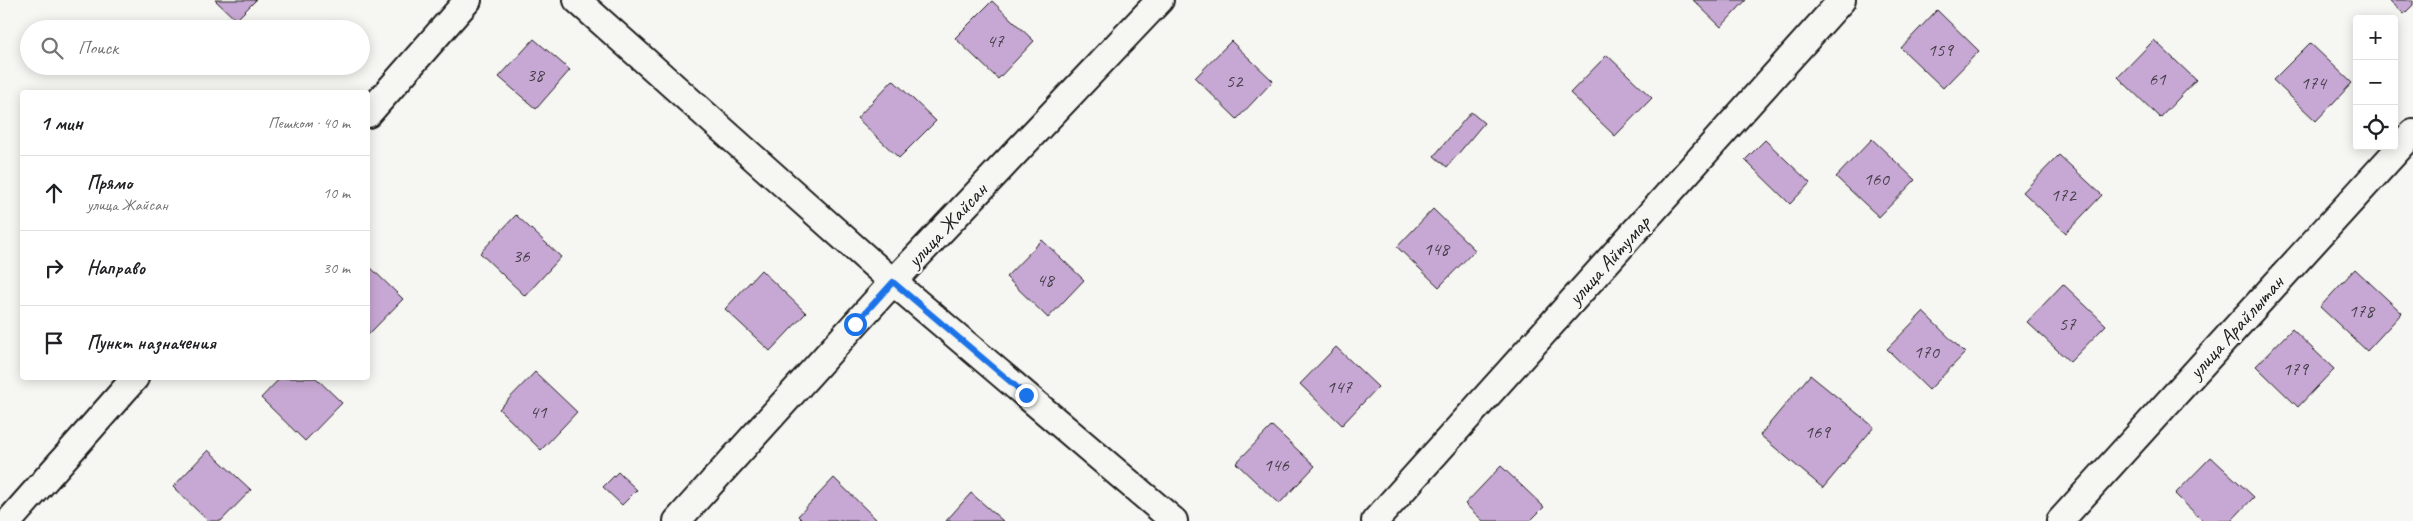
<!DOCTYPE html>
<html lang="ru">
<head>
<meta charset="utf-8">
<style>
	:root { --surface:#fff; --page:#f6f6f6; --text:#202124; --muted:#757577; --line:#e0e0e0 }
	body { margin:0; font-family:Caveat,sans-serif; background:var(--page); color:var(--text) }
	.controls { position:absolute; right:15px; top:15px; display:grid; overflow:hidden; border-radius:5px; box-shadow:0 2px 12px #0003 }
	.controls button { width:45px; height:45px; display:grid; place-items:center; padding:0; border:0; border-bottom:1px solid var(--line); background:var(--surface); color:var(--text); font:25px sans-serif }
	.stop { position:absolute; width:15px; height:15px; margin:-11px; border:4px solid #1a73e8; border-radius:50%; background:#fff }
	.stop.end { background:#1a73e8; border-color:#fff; box-shadow:0 1px 5px #0008 }
	.list { margin:0; padding:0; list-style:none }
	h2 { display:flex; justify-content:space-between; align-items:center; height:65px; margin:0; padding:0 20px; font-size:21px }
	h2 small { font-size:16px; font-weight:400; color:var(--muted) }
	.list li { display:grid; grid-template-columns:32px 1fr auto; gap:15px; align-items:center; box-sizing:border-box; height:75px; padding:0 20px; border-top:1px solid var(--line) }
	.list b { display:block; font-size:19px; white-space:nowrap }
	.list p { margin:0; font-size:16px; white-space:nowrap; color:var(--muted) }
	.list em { font-size:16px; font-style:normal; color:var(--muted) }
	.icon { flex:none; width:28px; height:28px; fill:none; stroke:currentColor; stroke-width:2; stroke-linecap:round; stroke-linejoin:round }
	.map { position:relative; flex:none; width:2413px; height:521px; overflow:hidden }
	.search { position:absolute; background:var(--surface); box-shadow:0 2px 12px #0003; left:20px; top:20px; width:350px; height:55px; display:flex; align-items:center; gap:12px; box-sizing:border-box; padding:0 18px; border-radius:28px; color:var(--muted); font-size:19px }
	.panel { position:absolute; background:var(--surface); box-shadow:0 2px 12px #0003; left:20px; top:90px; width:350px; height:290px; border-radius:5px }
	.map>svg:first-child { display:block }
	.building { fill:#c7a8d4; stroke:#1c1c1c }
	.lines { fill:none; stroke-linecap:round; stroke-linejoin:round }
	.minor-casing { stroke:#1c1c1c; stroke-width:30 }
	.minor { stroke:#f6f6f2; stroke-width:26 }
	.route { stroke:#1a73e8; stroke-width:6 }
	.labels { text-anchor:middle; stroke-width:4.5; stroke-linejoin:round; paint-order:stroke }
	.number-label { font-size:19px; fill:#473f4a }
	.street-label { font-size:21px; fill:#1c1c1c; stroke:#f6f6f2 }
</style>
</head>
<body>
<div class="map">
<svg width="2413" height="521" viewBox="0 0 2413 521">
	<rect width="100%" height="100%" fill="#f6f6f2"/>
	<filter id="ink" filterUnits="userSpaceOnUse"><feTurbulence type="fractalNoise" baseFrequency=".02" numOctaves="2"/><feDisplacementMap in="SourceGraphic" scale="10" xChannelSelector="R" yChannelSelector="G"/><feConvolveMatrix kernelMatrix="1 2 1 2 8 2 1 2 1" color-interpolation-filters="sRGB"/></filter>
	<g filter="url(#ink)">
		<g class="building">
			<polygon points="215,0 256,0 236,20"/>
			<polygon points="1693,0 1746,0 1721,27"/>
			<polygon points="2389,0 2413,0 2413,5 2404,14"/>
			<polygon points="992,1 1034,41 998,79 955,38"/>
			<polygon points="1937,10 1979,51 1943,88 1901,48"/>
			<polygon points="534,39 570,70 536,109 499,77"/>
			<polygon points="2154,40 2196,80 2160,118 2118,77"/>
			<polygon points="1231,41 1273,81 1237,119 1195,78"/>
			<polygon points="2310,43 2352,83 2316,121 2273,80"/>
			<polygon points="1607,55 1652,98 1615,136 1570,93"/>
			<polygon points="893,80 936,121 899,158 857,118"/>
			<polygon points="1471,112 1484,123 1447,167 1434,156"/>
			<polygon points="1872,139 1915,180 1879,217 1836,177"/>
			<polygon points="1765,140 1810,183 1790,204 1745,160"/>
			<polygon points="2059,155 2102,195 2066,233 2023,192"/>
			<polygon points="1433,209 1475,250 1439,287 1397,247"/>
			<polygon points="516,215 561,257 525,296 480,253"/>
			<polygon points="1042,240 1084,280 1048,318 1006,277"/>
			<polygon points="368,265 403,299 368,335"/>
			<polygon points="2355,269 2402,313 2367,351 2320,307"/>
			<polygon points="761,270 806,313 770,351 725,309"/>
			<polygon points="2063,284 2106,325 2070,362 2027,322"/>
			<polygon points="1923,312 1965,353 1929,390 1887,349"/>
			<polygon points="2292,329 2334,369 2298,407 2256,366"/>
			<polygon points="1336,347 1378,387 1342,425 1300,384"/>
			<polygon points="535,372 577,412 541,450 499,409"/>
			<polygon points="1810,375 1874,427 1823,488 1760,435"/>
			<polygon points="280,378 316,378 342,403 305,441 261,398"/>
			<polygon points="1272,426 1315,466 1279,504 1236,463"/>
			<polygon points="208,450 251,490 221,521 208,521 173,487"/>
			<polygon points="2211,457 2254,497 2231,521 2203,521 2175,494"/>
			<polygon points="1501,466 1544,507 1530,521 1483,521 1465,504"/>
			<polygon points="618,472 637,490 622,505 603,487"/>
			<polygon points="834,478 876,519 874,521 803,521 798,516"/>
			<polygon points="971,493 1003,521 946,521"/>
		</g>
		<g class="lines">
			<g class="minor-casing">
				<g id="minor">
					<polyline points="577,0 893,282 1174,521"/>
					<polyline points="368,114 468,0"/>
					<polyline points="9,521 135,378"/>
					<polyline points="677,521 893,282 1160,0"/>
					<polyline points="1375,521 1842,0"/>
					<polyline points="2060,521 2413,133"/>
				</g>
			</g>
			<use href="#minor" class="minor"/>
		</g>
	</g>
	<g class="lines" filter="url(#ink)">
		<polyline class="route" points="855,324 893,282 1026,395"/>
	</g>
	<g class="labels">
		<g class="number-label">
			<text x="995" y="47">47</text>
			<text x="1940" y="56">159</text>
			<text x="535" y="81">38</text>
			<text x="2157" y="85">61</text>
			<text x="1234" y="87">52</text>
			<text x="2313" y="89">174</text>
			<text x="1876" y="185">160</text>
			<text x="2063" y="201">172</text>
			<text x="1436" y="255">148</text>
			<text x="521" y="262">36</text>
			<text x="1045" y="286">48</text>
			<text x="2361" y="317">178</text>
			<text x="2067" y="330">57</text>
			<text x="1926" y="358">170</text>
			<text x="2295" y="375">179</text>
			<text x="1339" y="393">147</text>
			<text x="538" y="418">41</text>
			<text x="1817" y="438">169</text>
			<text x="1276" y="471">146</text>
		</g>
		<g class="street-label">
			<text transform="translate(947 225) rotate(-47)" y="7">улица Жайсан</text>
			<text transform="translate(1609 260) rotate(-48)" y="7">улица Айтумар</text>
			<text transform="translate(2236 327) rotate(-48)" y="7">улица Арайлытан</text>
		</g>
	</g>
</svg>
<div class="controls">
<button>+</button>
<button>−</button>
<button><svg class="icon" aria-label="locate" viewBox="0 0 24 24"><circle cx="12" cy="12" r="6"/><path d="M12 2v4M12 18v4M2 12h4M18 12h4"/></svg></button>
</div>
<div class="stop" style="left:855px;top:324px"></div>
<div class="stop end" style="left:1026px;top:395px"></div>
<div class="search"><svg class="icon" aria-label="search" viewBox="0 0 24 24"><circle cx="10" cy="10" r="6"/><path d="M15 15l6 6"/></svg>Поиск</div>
<section class="panel">
<h2>1 мин<small>Пешком · 40 m</small></h2>
<ul class="list">
<li><svg class="icon" aria-label="ahead" viewBox="0 0 24 24"><path d="M12 20V5M6 11l6-6 6 6"/></svg><div><b>Прямо</b><p>улица Жайсан</p></div><em>10 m</em></li>
<li><svg class="icon" aria-label="right" viewBox="0 0 24 24"><path d="M7 20v-9h11M14 6l5 5-5 5"/></svg><div><b>Направо</b></div><em>30 m</em></li>
<li><svg class="icon" aria-label="arrive" viewBox="0 0 24 24"><path d="M6 21V4h12l-3 4 3 4H6"/></svg><div><b>Пункт назначения</b></div></li>
</ul>
</section>
</div>
</body>
</html>
